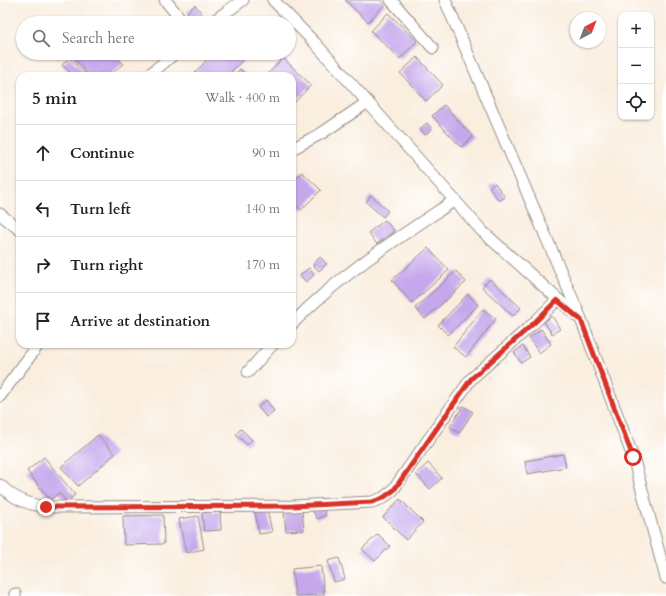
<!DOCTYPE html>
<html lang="en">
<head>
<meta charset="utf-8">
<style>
	:root { --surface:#fff; --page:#f2f2f2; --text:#222; --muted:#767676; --line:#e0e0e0 }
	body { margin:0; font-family:Cardo,serif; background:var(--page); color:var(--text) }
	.controls { position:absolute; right:12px; top:12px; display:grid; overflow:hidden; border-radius:8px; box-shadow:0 1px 3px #0004 }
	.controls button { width:36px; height:36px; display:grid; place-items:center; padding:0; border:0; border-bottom:1px solid var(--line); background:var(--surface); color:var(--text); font:20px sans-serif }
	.compass { position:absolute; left:570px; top:12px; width:36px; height:36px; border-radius:50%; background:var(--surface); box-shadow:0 1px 3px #0004; rotate:42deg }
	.stop { position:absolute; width:12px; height:12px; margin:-9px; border:3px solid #d93025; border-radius:50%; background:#fff }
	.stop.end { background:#d93025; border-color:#fff; box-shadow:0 1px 4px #0008 }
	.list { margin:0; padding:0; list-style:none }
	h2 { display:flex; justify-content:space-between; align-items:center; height:52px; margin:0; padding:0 16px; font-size:17px }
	h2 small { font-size:13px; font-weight:400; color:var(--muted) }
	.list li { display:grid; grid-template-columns:26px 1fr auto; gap:12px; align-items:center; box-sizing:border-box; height:56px; padding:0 16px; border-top:1px solid var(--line) }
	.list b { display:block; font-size:15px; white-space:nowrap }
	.list em { font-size:13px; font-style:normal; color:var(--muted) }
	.icon { flex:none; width:22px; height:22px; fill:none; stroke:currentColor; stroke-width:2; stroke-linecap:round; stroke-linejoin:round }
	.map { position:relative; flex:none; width:666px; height:596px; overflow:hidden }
	.search { position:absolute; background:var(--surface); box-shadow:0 1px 3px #0004; left:16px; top:16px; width:280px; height:44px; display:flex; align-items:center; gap:10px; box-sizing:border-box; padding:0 14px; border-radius:22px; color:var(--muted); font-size:15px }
	.panel { position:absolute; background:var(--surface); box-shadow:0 1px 3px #0004; left:16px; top:72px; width:280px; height:276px; border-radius:12px }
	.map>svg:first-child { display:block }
	.building { fill:#c6a7ec }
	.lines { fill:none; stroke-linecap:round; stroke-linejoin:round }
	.minor-casing { stroke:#928c85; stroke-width:13 }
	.minor { stroke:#fff; stroke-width:11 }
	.route { stroke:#d93025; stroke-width:5 }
</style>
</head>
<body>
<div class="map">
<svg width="666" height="596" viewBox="0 0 666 596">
	<rect width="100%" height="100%" fill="#fff"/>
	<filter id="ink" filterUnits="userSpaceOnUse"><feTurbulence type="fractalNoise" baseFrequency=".025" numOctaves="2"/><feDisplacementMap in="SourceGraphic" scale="8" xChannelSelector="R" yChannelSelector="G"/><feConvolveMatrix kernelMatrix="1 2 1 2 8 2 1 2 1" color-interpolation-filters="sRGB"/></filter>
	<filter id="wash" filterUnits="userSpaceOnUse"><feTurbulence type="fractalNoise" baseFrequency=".012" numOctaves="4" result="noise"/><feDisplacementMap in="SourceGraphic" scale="16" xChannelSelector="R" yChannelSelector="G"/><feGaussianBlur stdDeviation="0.9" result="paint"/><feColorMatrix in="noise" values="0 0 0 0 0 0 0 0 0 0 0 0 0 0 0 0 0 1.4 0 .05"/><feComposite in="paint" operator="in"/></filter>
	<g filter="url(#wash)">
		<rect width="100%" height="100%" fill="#faeedf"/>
		<g id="blocks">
			<g class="building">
				<polygon points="345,0 380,0 385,4 368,22"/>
				<polygon points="195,5 202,13 194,20 187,12"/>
				<polygon points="388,13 417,41 400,59 371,31"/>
				<polygon points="70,53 114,53 123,64 109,76 89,76"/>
				<polygon points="213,53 235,53 243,60 227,76 192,76"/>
				<polygon points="417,57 443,85 426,101 400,73"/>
				<polygon points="69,58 88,76 74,76 62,65"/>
				<polygon points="283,58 311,85 292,105 292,76 266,76"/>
				<polygon points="240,69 247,76 233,76"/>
				<polygon points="444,105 473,137 461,147 432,116"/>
				<polygon points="427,123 432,129 425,135 420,129"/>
				<polygon points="302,172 321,190 301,210 292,201 292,182"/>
				<polygon points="495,183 505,197 499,201 489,187"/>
				<polygon points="371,195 388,211 383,217 366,202"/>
				<polygon points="385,220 394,231 377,244 368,233"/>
				<polygon points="428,248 449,270 412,303 392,280"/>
				<polygon points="320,257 327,264 319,271 313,265"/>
				<polygon points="309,268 314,275 306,282 300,275"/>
				<polygon points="456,271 466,282 425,319 415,308"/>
				<polygon points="490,279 521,308 513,316 482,287"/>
				<polygon points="468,294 478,305 448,335 438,325"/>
				<polygon points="483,309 496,319 466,357 453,347"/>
				<polygon points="552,316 560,329 552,334 544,322"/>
				<polygon points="541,329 551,344 539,353 529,338"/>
				<polygon points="523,346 530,357 521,363 514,352"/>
				<polygon points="266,400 274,411 266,417 258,407"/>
				<polygon points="463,406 473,412 459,433 450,427"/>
				<polygon points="241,429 252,440 247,445 236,434"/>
				<polygon points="98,435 115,454 78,486 61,467"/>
				<polygon points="563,454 566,467 527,474 525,461"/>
				<polygon points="44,457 75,495 67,502 59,493 50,500 27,471"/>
				<polygon points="428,463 442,478 430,489 416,474"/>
				<polygon points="400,499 423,522 406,540 383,517"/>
				<polygon points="322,507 326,515 317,519 313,511"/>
				<polygon points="267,509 272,532 259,534 255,512"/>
				<polygon points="302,510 304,530 286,531 284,511"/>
				<polygon points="220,512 221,530 204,531 202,513"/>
				<polygon points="163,515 164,544 124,545 123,516"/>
				<polygon points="198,516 204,549 186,553 179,519"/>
				<polygon points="378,534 390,546 375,561 362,549"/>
				<polygon points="339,558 345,579 334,582 328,561"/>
				<polygon points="321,566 324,595 295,596 292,569"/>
			</g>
		</g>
	</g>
	<g filter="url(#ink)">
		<use href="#blocks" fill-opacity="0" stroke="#928c85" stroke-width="1"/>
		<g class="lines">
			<g class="minor-casing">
				<g id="minor">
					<polyline points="165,0 184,23"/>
					<polyline points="273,0 315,43 482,231 579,318"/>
					<polyline points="391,0 433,48"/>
					<polyline points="445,0 581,319 633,457 666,578"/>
					<polyline points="211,23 243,0"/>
					<polyline points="148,76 175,53"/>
					<polyline points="292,149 322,133 368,102"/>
					<polyline points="0,214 20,230"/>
					<path d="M 292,324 C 339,275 398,238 455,200"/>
					<polyline points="248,372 273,344"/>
					<polyline points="0,396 39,344"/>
					<path d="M 0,485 C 14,499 27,504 46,507 L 293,506 L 372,502 L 383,498 L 393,490 L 471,379 L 534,323 L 557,300"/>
					<polyline points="15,596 15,594"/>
				</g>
			</g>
			<use href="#minor" class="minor"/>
		</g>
	</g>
	<g class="lines" filter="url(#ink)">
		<polyline class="route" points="46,507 293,506 372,502 383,498 394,490 471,379 534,323 557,300 581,320 633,457"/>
	</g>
</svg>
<div class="controls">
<button>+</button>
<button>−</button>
<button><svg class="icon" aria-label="locate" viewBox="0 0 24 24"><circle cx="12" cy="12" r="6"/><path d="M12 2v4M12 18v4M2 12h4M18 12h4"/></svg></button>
</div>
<svg class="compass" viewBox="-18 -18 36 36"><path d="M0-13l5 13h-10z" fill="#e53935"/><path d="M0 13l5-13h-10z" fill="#767676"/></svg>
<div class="stop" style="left:633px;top:457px"></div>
<div class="stop end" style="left:46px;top:507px"></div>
<div class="search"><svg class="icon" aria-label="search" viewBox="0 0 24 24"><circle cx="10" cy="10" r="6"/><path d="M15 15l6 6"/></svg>Search here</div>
<section class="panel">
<h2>5 min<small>Walk · 400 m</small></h2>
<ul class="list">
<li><svg class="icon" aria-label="ahead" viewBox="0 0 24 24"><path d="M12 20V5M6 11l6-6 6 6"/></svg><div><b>Continue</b></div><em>90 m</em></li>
<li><svg class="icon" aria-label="left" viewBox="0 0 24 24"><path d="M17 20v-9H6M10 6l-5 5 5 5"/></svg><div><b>Turn left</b></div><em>140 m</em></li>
<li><svg class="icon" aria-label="right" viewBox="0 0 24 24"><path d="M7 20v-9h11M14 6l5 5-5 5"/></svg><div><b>Turn right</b></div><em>170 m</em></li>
<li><svg class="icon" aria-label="arrive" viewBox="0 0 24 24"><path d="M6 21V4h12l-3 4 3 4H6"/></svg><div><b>Arrive at destination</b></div></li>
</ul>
</section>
</div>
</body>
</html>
